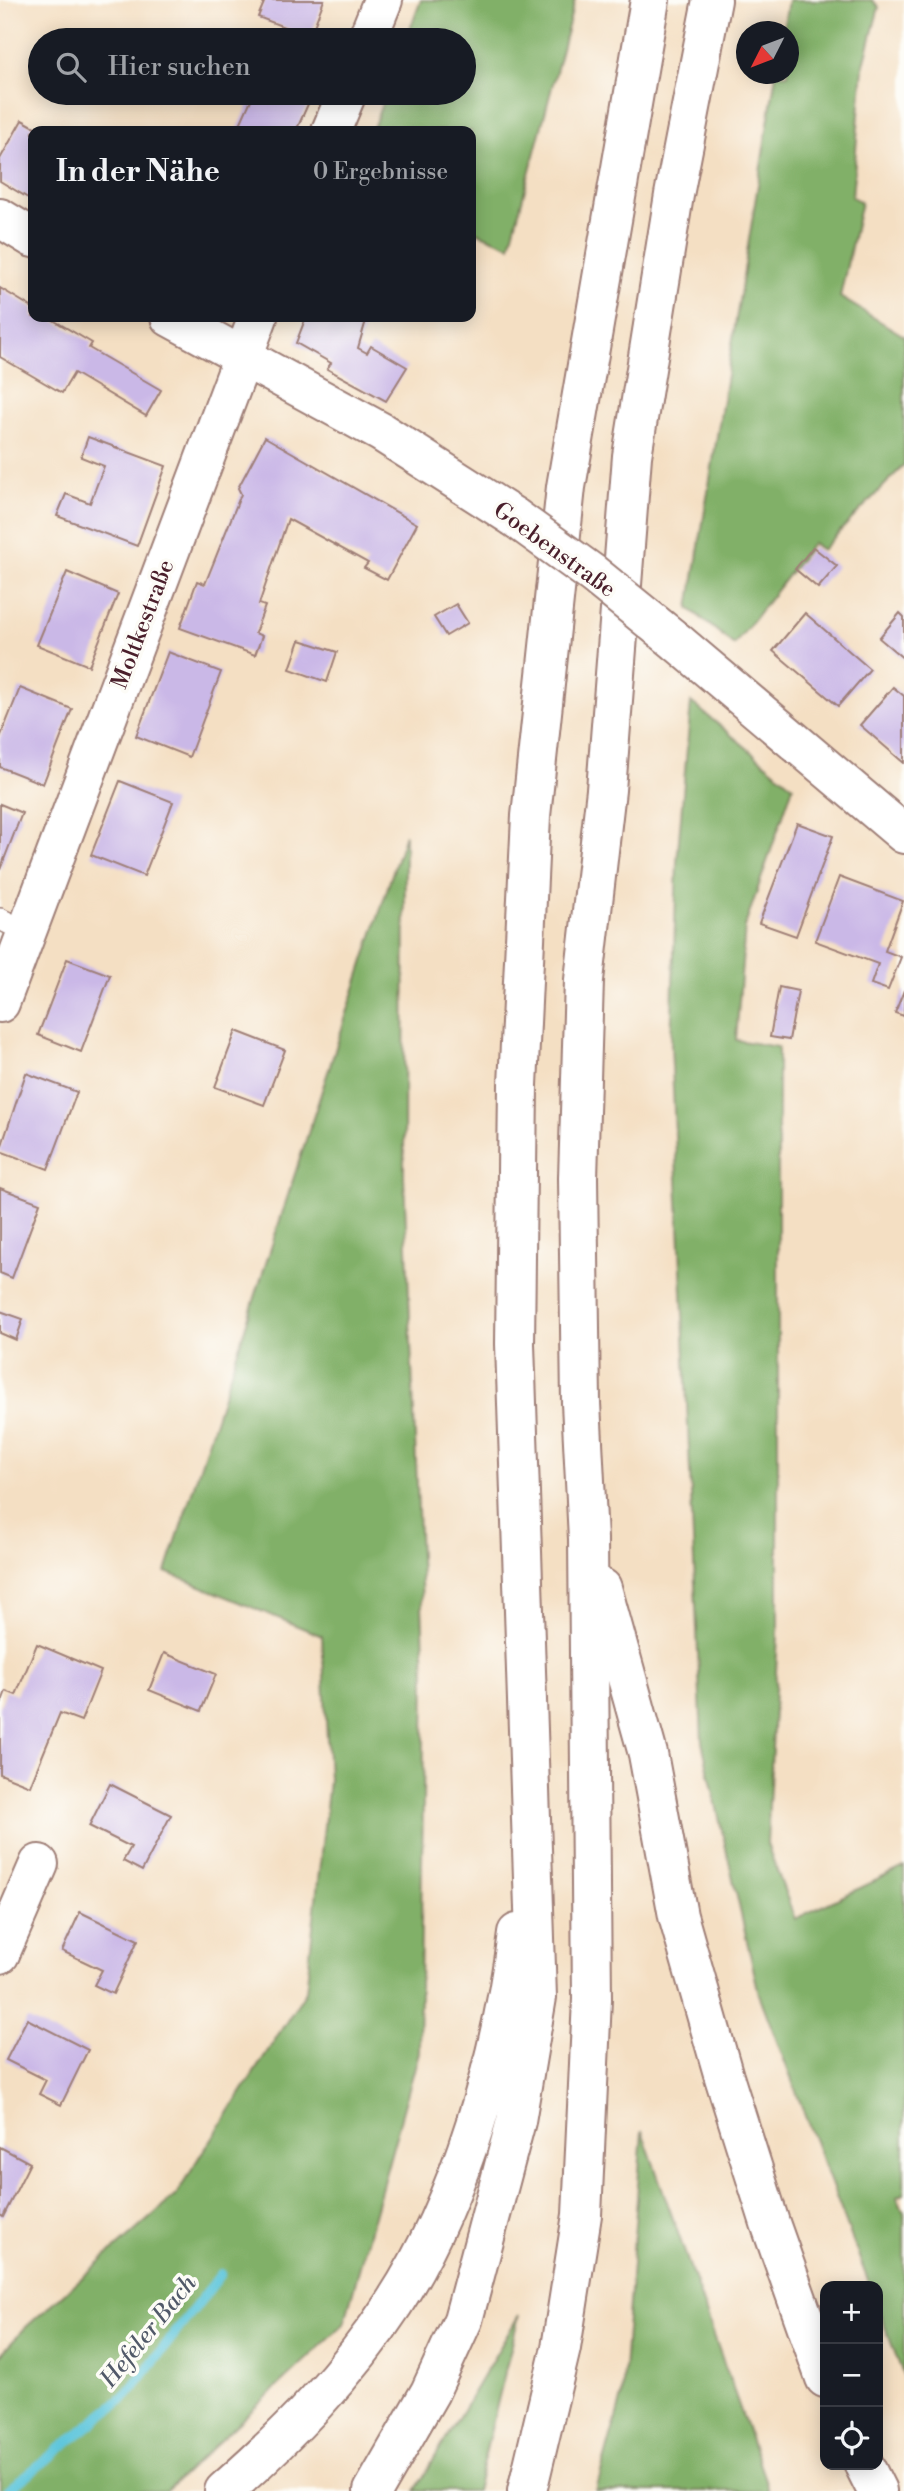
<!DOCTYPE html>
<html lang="de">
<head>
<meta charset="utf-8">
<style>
	:root { --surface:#171b24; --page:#20242c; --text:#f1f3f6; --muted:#9ea1a6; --line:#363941 }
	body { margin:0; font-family:"Libre Bodoni",serif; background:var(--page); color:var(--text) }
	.controls { position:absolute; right:21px; bottom:21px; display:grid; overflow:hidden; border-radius:14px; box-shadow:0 4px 18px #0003 }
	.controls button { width:63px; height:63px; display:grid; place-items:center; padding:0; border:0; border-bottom:2px solid var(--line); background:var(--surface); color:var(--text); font:35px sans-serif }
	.compass { position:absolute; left:736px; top:21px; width:63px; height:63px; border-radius:50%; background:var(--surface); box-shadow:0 4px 18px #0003; rotate:228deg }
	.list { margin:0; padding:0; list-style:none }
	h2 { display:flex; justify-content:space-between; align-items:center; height:91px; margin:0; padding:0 28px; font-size:30px }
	h2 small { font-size:23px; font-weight:400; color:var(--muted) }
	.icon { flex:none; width:38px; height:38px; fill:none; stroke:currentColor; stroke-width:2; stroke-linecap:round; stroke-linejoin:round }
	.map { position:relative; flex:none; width:904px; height:2491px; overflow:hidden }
	.search { position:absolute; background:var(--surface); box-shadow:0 4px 18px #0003; left:28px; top:28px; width:448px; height:77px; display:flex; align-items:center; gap:18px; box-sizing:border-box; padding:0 24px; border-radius:38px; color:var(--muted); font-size:26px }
	.panel { position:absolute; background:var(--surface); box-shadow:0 4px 18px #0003; left:28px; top:126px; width:448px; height:196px; border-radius:14px }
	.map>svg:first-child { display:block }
	.forest { fill:#81b068; stroke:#66684a; stroke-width:2 }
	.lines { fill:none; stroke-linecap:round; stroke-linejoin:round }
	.stream { stroke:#5fc6dc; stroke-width:10 }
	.building { fill:#cab8e7 }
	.service-casing { stroke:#9f7f77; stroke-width:24 }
	.minor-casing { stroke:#9f7f77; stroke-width:42 }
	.motorway-casing { stroke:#9f7f77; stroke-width:42 }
	.service { stroke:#fff; stroke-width:21 }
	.minor { stroke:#fff; stroke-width:38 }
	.motorway { stroke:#fff; stroke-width:38 }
	.minor-bridge-casing { stroke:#9f7f77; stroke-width:42; stroke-linecap:butt }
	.minor-bridge { stroke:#fff; stroke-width:38 }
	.labels { text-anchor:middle; stroke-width:7; stroke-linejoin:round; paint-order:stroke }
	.street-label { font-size:23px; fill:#4a1f2b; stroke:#fdfcf7 }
	.water-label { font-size:24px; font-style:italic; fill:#515969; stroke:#fdfcf7 }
</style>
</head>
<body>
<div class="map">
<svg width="904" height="2491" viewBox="0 0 904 2491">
	<rect width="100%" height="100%" fill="#fdfcf7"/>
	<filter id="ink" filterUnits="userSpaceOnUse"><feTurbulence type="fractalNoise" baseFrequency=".0143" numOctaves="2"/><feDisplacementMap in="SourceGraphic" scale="14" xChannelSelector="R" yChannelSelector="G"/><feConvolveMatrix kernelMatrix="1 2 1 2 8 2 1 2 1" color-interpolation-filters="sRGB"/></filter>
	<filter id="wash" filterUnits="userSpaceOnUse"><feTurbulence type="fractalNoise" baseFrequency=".00686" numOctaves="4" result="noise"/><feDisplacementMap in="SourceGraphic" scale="28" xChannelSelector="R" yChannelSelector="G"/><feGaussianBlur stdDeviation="1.57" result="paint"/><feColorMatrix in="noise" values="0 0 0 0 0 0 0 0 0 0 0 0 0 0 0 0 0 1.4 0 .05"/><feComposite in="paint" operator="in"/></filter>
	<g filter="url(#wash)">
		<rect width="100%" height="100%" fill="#f4dfc3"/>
		<g class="forest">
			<polygon points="421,0 575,0 510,246 471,230 471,131 372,131 386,93 464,93 464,40 406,40"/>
			<polygon points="788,0 872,0 879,7 863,68 852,197 861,202 840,297 904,336 904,465 822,550 813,543 734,645 689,608 776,74 788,74 788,32 783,31"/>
			<polygon points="691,702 793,786 745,926 736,1040 778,1047 778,1634 767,1844 795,1919 904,1867 904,2194 897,2197 904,2213 904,2377 878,2308 878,2286 870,2286 759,1994 702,1742 671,1044 677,862"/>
			<polygon points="405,834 404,1176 425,1676 419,2052 344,2324 166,2491 0,2491 0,2355 26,2327 176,2195 306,1991 329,1780 322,1636 166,1572"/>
			<polygon points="642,2131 769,2491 596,2491 622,2397"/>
			<polygon points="519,2315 476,2491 415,2491"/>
		</g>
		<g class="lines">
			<polyline class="stream" points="7,2491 128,2394 221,2274"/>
		</g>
		<g id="blocks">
			<g class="building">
				<polygon points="265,0 324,0 310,37 258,17"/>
				<polygon points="254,93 313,93 296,131 237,131"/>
				<polygon points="22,120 42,131 33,131 33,201 0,181 0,159"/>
				<polygon points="0,288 33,308 33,317 48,317 92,343 89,348 161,390 146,416 74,373 62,393 0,357"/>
				<polygon points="306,317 367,317 358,348 367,353 371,346 407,367 386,401 327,369 331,363 296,343"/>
				<polygon points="88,437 166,466 137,546 57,516 66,494 90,503 104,466 81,457"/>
				<polygon points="265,437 417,524 387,580 364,568 368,563 288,519 259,604 265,606 255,633 262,636 255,655 180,628 197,581 205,584 241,494 238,488"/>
				<polygon points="813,547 837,566 818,588 795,569"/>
				<polygon points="67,572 118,594 89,666 37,645"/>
				<polygon points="456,604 468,623 446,636 434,617"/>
				<polygon points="805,613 870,669 838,706 773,651"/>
				<polygon points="900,613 904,617 904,659 879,638"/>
				<polygon points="300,640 337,652 327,682 290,669"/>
				<polygon points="168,652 221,672 189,757 136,736"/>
				<polygon points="893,687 904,696 904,763 860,725"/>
				<polygon points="20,688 72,709 43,784 0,767 0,738"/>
				<polygon points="120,781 173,802 144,876 91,855"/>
				<polygon points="0,804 22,813 0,870"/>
				<polygon points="797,823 833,836 796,936 759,923"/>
				<polygon points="839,877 903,901 885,951 901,957 888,990 871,984 878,964 815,941"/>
				<polygon points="67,959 110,975 81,1052 38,1035"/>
				<polygon points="779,987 798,991 789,1040 770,1037"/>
				<polygon points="904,990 904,1016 895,1013"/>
				<polygon points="236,1031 285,1050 264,1105 215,1087"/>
				<polygon points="26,1073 77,1092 48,1169 0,1151"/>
				<polygon points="0,1188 40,1203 12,1278 0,1273"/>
				<polygon points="0,1311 23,1319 16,1340 0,1333"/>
				<polygon points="37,1644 101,1671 81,1721 60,1713 30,1786 0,1774 0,1707 6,1691 16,1695"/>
				<polygon points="164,1653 216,1674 201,1711 149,1690"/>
				<polygon points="110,1784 171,1815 142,1871 123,1861 131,1847 89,1826"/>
				<polygon points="80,1912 138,1940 113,1994 94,1985 102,1970 62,1951"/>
				<polygon points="27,2019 88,2050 61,2105 39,2094 46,2080 6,2060"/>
				<polygon points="0,2147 30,2163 3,2217 0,2215"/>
			</g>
		</g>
	</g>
	<g filter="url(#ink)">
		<use href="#blocks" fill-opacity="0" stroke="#9f7f77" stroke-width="2"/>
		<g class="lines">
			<g class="service-casing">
				<polyline id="service" points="0,919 27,932"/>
			</g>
			<g class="minor-casing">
				<g id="minor">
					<polyline points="367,40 383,0"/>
					<polyline points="331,131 347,93"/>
					<polyline points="0,218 33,238"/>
					<polyline points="170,317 381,432 514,517"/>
					<polyline points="677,642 904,834"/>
					<polyline points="0,1003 258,317"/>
					<polyline points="0,1954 39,1864"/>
				</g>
			</g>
			<g class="motorway-casing">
				<g id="motorway">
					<polyline points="602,1588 648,1754 678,1916 724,2077 770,2223 825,2378"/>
					<polyline points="864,2465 877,2491"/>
					<path d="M 224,2491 C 288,2435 347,2375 394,2303 C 461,2200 502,2054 517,1933"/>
					<polyline points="373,2491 430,2392 463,2320 516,2121 537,1997 515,1344 518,1085 531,816 566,487 650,0"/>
					<polyline points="527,2491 561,2348 582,2215 592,1999 588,1539 581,1403 578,1178 584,980 606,790 632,456 674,195 712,0"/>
				</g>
			</g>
			<use href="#service" class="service"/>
			<use href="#minor" class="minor"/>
			<use href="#motorway" class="motorway"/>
			<g class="minor-bridge-casing">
				<polyline id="minor-bridge" points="514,517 593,574 677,642"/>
			</g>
			<use href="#minor-bridge" class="minor-bridge"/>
		</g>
	</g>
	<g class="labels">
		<g class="street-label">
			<text transform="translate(555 549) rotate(36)" y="8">Goebenstraße</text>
			<text transform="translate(142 624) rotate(-69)" y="8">Moltkestraße</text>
		</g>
		<g class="water-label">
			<text transform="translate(148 2331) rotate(-51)" y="8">Hefeler Bach</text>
		</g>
	</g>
</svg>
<div class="controls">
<button>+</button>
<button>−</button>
<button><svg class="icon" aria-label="locate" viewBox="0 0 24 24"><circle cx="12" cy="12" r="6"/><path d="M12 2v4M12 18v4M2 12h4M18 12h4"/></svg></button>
</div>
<svg class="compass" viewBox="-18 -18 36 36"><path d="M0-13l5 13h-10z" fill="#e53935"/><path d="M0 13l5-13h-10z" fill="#9ea1a6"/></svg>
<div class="search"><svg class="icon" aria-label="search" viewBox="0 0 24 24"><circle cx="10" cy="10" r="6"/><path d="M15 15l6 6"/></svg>Hier suchen</div>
<section class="panel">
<h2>In der Nähe<small>0 Ergebnisse</small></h2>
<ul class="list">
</ul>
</section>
</div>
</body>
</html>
